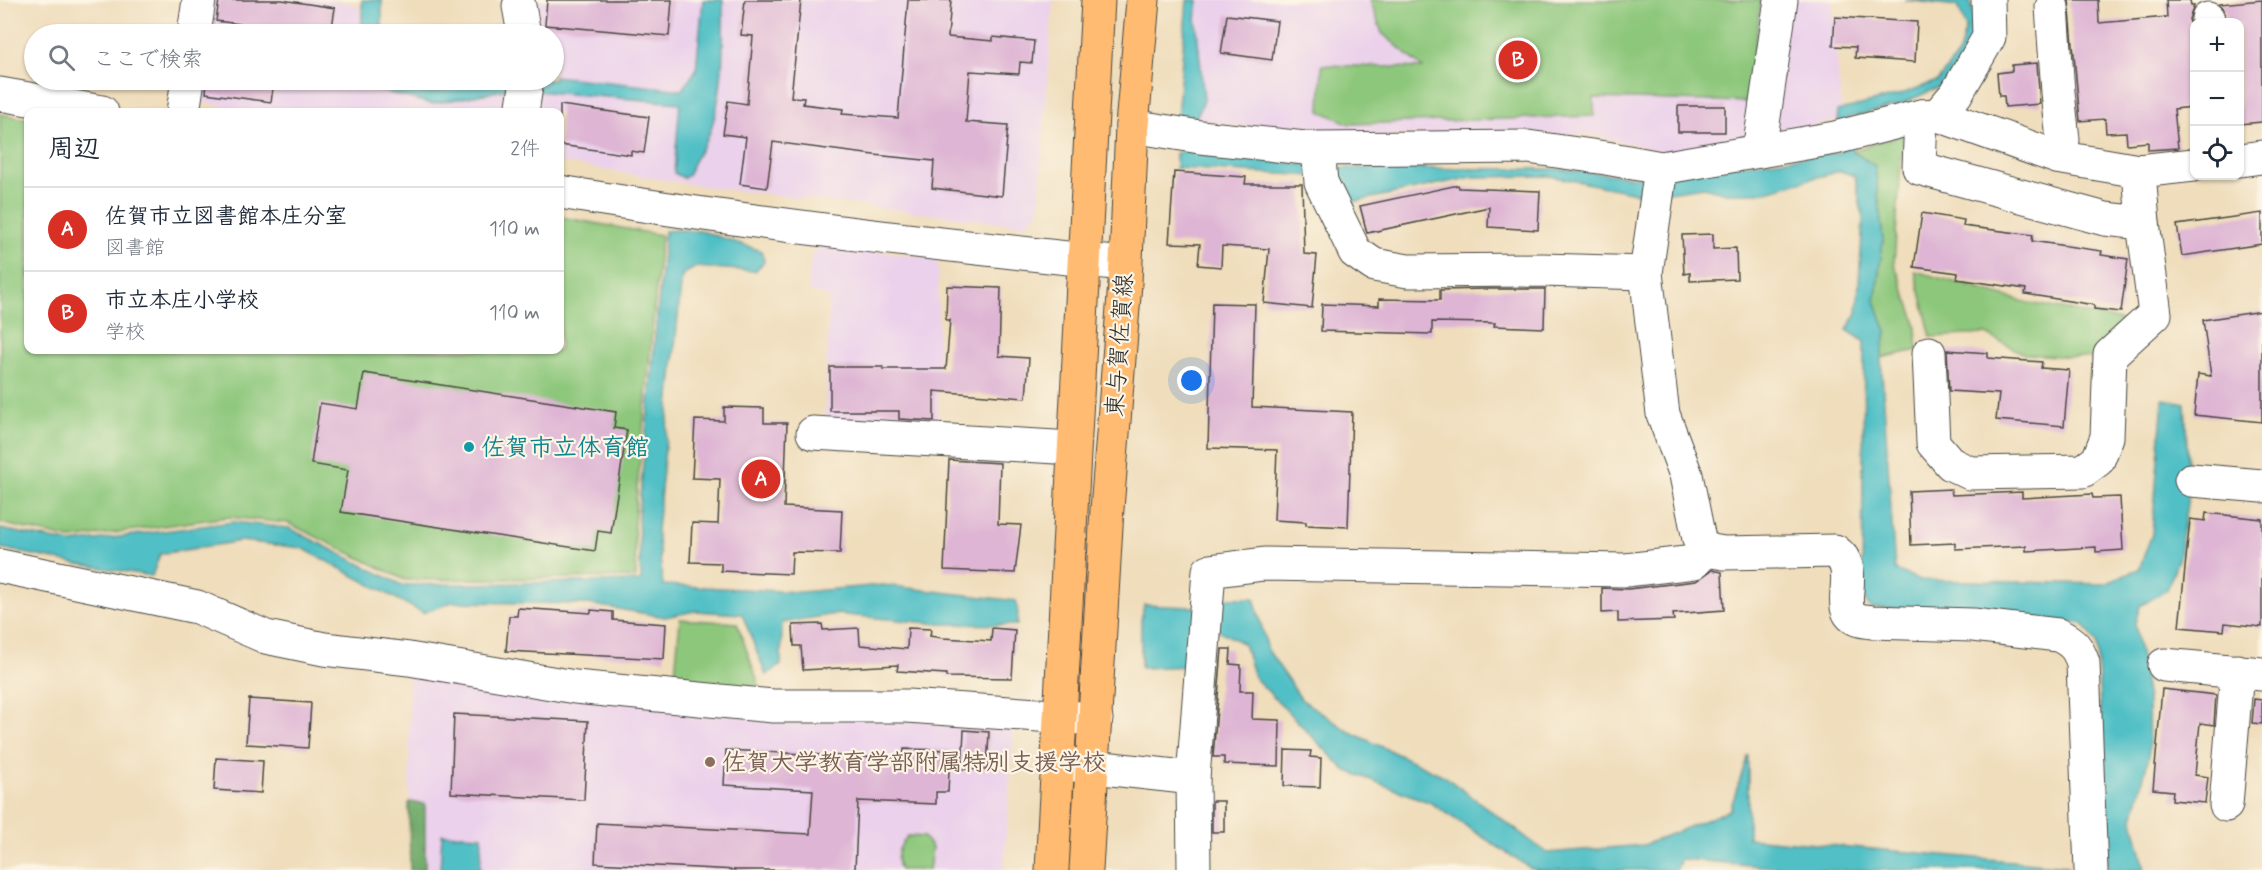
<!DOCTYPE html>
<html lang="ja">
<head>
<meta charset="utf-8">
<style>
	:root { --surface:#fff; --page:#f2f2f3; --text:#1f2937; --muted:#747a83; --line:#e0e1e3; --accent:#d93025 }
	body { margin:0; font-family:Mynerve,"Klee One",sans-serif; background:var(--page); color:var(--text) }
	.controls { position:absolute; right:18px; top:18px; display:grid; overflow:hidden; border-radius:12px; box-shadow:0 2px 4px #0004 }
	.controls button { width:54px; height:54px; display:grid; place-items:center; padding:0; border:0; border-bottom:2px solid var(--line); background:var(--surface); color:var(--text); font:30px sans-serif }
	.you { position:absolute; left:1192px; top:381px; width:21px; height:21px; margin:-15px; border:4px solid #fff; border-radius:50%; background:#1a73e8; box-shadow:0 0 0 9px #1a73e833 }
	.badge { display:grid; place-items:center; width:39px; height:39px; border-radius:50%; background:var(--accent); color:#fff; font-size:20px; font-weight:700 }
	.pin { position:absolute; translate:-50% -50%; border:3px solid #fff; box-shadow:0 2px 6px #0006 }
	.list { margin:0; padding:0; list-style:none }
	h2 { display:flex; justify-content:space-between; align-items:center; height:78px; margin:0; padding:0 24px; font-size:26px }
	h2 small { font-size:20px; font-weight:400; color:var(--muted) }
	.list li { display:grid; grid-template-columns:39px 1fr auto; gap:18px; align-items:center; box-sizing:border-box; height:84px; padding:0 24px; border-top:2px solid var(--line) }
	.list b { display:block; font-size:22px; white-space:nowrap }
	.list p { margin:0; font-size:20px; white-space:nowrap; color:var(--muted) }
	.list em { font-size:20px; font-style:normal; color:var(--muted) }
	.icon { flex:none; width:33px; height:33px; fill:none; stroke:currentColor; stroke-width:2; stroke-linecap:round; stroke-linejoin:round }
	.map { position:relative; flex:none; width:2262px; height:870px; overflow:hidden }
	.search { position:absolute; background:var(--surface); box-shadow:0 2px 4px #0004; left:24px; top:24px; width:540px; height:66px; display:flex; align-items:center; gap:15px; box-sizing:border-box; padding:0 21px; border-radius:33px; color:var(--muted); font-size:22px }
	.panel { position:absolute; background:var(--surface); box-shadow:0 2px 4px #0004; left:24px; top:108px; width:540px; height:246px; border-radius:12px }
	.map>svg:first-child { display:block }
	.built { fill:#ebd1eb }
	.green { fill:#8dc77c; stroke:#5c7954; stroke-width:1.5 }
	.forest { fill:#72ac6c; stroke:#4e6c4c; stroke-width:1.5 }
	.water { fill:#51c0c6; stroke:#3e7678; stroke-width:1.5 }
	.building { fill:#deb5d4 }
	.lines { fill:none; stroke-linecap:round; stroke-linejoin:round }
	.minor-casing { stroke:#484641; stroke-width:35 }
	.major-casing { stroke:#484641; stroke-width:35 }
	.minor { stroke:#fff; stroke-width:33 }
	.major { stroke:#febb71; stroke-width:33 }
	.culture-dot { fill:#0f9aa8; stroke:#fcf5e5; stroke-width:2 }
	.education-dot { fill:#8d6e63; stroke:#fcf5e5; stroke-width:2 }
	.labels { text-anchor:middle; stroke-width:4.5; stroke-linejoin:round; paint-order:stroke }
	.street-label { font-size:24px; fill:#2b2b2b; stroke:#fcf5e5 }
	.culture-label { font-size:24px; font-weight:bold; fill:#0d838f; stroke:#fcf5e5; text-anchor:start }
	.education-label { font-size:24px; font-weight:bold; fill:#785e54; stroke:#fcf5e5; text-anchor:start }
</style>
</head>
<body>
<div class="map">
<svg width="2262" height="870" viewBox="0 0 2262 870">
	<rect width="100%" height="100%" fill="#fcf5e5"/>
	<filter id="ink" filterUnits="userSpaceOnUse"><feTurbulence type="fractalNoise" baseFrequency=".0167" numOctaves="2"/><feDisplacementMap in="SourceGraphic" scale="12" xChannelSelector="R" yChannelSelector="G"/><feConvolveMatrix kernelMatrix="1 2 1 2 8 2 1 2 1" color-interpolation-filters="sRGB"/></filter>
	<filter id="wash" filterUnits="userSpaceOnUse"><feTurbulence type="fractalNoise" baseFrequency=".008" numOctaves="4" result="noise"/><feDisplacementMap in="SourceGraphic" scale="24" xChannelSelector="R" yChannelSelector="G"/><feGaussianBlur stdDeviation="1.35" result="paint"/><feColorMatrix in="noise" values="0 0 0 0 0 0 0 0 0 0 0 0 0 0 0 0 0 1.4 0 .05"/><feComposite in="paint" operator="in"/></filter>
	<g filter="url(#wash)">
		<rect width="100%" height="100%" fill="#efddbb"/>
		<g class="built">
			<polygon points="207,0 326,0 357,5 369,34 203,34"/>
			<polygon points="501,0 1053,0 1038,213 1023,225 701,186 560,162 560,112 264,112 194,101 197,80 399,80 427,89 468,80 554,80 554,34 507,34"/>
			<polygon points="1198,0 1832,0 1842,119 1758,139 1668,153 1590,134 1374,136 1199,123 1196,118 1204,100 1196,20"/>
			<polygon points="824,245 938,259 938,430 825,423 829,297 808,291 811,256"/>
			<polygon points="409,666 1014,721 1004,870 410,870"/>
		</g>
		<g class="green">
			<polygon points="1370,0 1761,0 1748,102 1594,98 1594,116 1350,124 1320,111 1322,65 1423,68 1382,33"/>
			<polygon points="0,114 28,119 28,350 560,350 560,217 661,235 634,522 636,577 405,580 288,523 227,517 71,539 0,523"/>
			<polygon points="1903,134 1894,263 1915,320 1918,350 1881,358 1886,332 1875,301 1883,241 1875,166 1852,151"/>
			<polygon points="1915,271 2029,303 2122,320 2093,358 2024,354 1986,334 1931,337"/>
			<polygon points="680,619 737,623 762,694 674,685"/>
			<path d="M 908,836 L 924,837 L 932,848 L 929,870 L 900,870 C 894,858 899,845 908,836 Z"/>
		</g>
		<polygon class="forest" points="409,802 425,804 425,870 410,870"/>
		<g class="water">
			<rect x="362" y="0" width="20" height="34"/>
			<path d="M 703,0 L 723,0 C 723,43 725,87 711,129 C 706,145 693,157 689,174 L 684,178 L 674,173 L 680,103 L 509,89 L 432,104 L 363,86 L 362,80 L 387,80 L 388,82 L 427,93 L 484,80 L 554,80 L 554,76 L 682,90 L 696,70 Z"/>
			<polygon points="1187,0 1198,0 1196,20 1204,100 1196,118 1196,152 1337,168 1558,169 1640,177 1842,152 1837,111 1896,96 1937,81 1959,53 1966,27 1958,6 1905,0 1970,0 1977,26 1970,53 1939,87 1899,105 1848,118 1852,151 1875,166 1883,241 1875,301 1886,332 1881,358 1895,570 1921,580 2105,584 2139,569 2152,534 2163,399 2185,403 2189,490 2179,556 2167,590 2140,606 2135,623 2148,700 2149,756 2133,819 2145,870 2108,870 2097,643 2083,624 1977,611 1871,608 1862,597 1864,341 1847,330 1857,313 1863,219 1855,176 1840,171 1759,193 1726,193 1704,187 1646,195 1550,176 1473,177 1348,203 1334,177 1176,168 1176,153 1181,152 1182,119 1177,118"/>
			<polygon points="676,230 702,231 762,251 764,262 755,271 696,267 682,275 657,530 663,585 800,592 883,585 1016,601 1018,613 1017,625 940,624 835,614 782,623 781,665 766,675 742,614 695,611 665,617 588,604 452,602 423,613 302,548 241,541 160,554 152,576 77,564 0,548 0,529 72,543 233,522 289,528 402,585 641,581 638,518 665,231"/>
			<polygon points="1225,598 1254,598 1268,650 1301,699 1348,731 1444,776 1547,853 1644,845 1730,810 1748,755 1748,838 2067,866 2067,870 1809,870 1681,859 1676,870 1539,870 1530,868 1431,803 1345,770 1254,677 1244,644 1218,630 1193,666 1141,668 1141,620 1144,605 1215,608"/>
			<polygon points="442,834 482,836 480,870 440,870"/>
		</g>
		<g id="blocks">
			<g class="building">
				<polygon points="219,0 282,0 335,8 331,34 247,34 248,25 216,21"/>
				<polygon points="547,0 672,0 669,36 545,25"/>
				<polygon points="745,0 801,0 791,97 804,98 803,104 843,109 842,114 898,118 908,0 951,0 948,37 993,41 993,37 1034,41 1032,63 1020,62 1019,74 970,71 966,122 1008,125 1002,196 932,188 934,161 874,155 773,142 767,188 740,184 746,137 723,134 728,101 747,104 753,36 741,35"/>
				<polygon points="2069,0 2098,0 2099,23 2167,17 2166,0 2190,0 2191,6 2194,6 2189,19 2192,31 2194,34 2194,107 2174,109 2178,148 2148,150 2148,142 2127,144 2126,132 2106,133 2105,119 2080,121"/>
				<polygon points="2262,0 2262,122 2240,124 2240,22 2227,22 2224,10 2219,4"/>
				<polygon points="1227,15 1277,21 1272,60 1221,53"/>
				<polygon points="1835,17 1917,22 1915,62 1855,58 1856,47 1833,46"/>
				<polygon points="2037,63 2040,104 2005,107 2004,96 1999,96 1997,73 2012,71 2012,65"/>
				<polygon points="207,80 274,80 271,102 206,93"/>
				<polygon points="560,105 649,117 644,153 631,151 631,155 560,145"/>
				<rect x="1678" y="106" width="47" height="26"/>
				<polygon points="1174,172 1246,177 1245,184 1302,184 1304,254 1317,255 1312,308 1264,303 1269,249 1222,246 1221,267 1198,265 1200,244 1169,243"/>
				<polygon points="1458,185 1459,188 1540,191 1538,230 1488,227 1489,207 1367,233 1360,206"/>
				<polygon points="1922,213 1964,220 1963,226 2033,235 2032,241 2102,251 2101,255 2128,259 2121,312 2094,309 2094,305 2025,294 2026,289 1957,279 1958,273 1914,267"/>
				<polygon points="2262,213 2262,244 2182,256 2177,225"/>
				<polygon points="1713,234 1713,249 1736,248 1737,279 1690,281 1690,273 1684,274 1682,235"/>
				<polygon points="947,286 1001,288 999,356 1029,358 1026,398 934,391 934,421 899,419 899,411 830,411 830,367 883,367 883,369 946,369 950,320 946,320"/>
				<polygon points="1486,289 1545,289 1544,328 1494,326 1495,323 1432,322 1432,334 1321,331 1322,304 1379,306 1379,299 1440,300 1440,290"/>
				<polygon points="1212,303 1255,304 1252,407 1352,412 1348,527 1306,525 1306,522 1274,520 1277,450 1208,448"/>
				<polygon points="2262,311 2262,422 2194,415 2198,374 2211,376 2203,320"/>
				<polygon points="1947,350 1988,353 1988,358 2042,362 2041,368 2069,370 2064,426 1996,420 1999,394 1949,391"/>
				<polygon points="364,373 616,412 614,428 627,430 611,533 598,531 595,551 341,512 348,470 311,464 320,403 358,409"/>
				<polygon points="724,407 764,408 764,423 787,423 784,507 842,510 840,553 792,552 791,574 721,571 721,563 690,562 692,523 718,524 720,479 692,478 695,420 724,421"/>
				<polygon points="949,460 1000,463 998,524 1021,525 1015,573 944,570"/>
				<polygon points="1951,489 1952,495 2022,492 2022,498 2092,494 2093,498 2120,497 2123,550 2096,552 2096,547 2026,551 2026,546 1955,549 1955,543 1911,545 1909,491"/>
				<polygon points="2206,513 2262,519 2262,627 2225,623 2224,631 2179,627 2190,519 2205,521"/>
				<polygon points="1712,570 1722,572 1724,610 1673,614 1674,620 1618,622 1618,612 1602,613 1602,588 1628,589 1696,581"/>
				<polygon points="518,608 591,613 591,610 613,612 613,620 666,624 664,659 506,651 509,616 517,616"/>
				<polygon points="822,624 823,630 859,628 860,645 907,649 908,628 931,629 930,636 943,638 991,641 992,628 1015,630 1012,678 946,677 946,674 897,671 898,665 803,670 801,646 794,646 793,625"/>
				<polygon points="1222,649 1231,649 1230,664 1241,665 1240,691 1253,691 1252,719 1280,720 1279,766 1224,764 1224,757 1213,757"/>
				<polygon points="2162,689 2216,695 2214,725 2200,723 2195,775 2208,777 2205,803 2172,800 2173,791 2153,789"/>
				<polygon points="249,699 311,703 308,748 246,744"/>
				<polygon points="2254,699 2262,700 2262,724 2252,723"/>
				<polygon points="454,714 588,721 584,800 451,793"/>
				<polygon points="964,730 989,732 987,770 962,769"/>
				<polygon points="904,749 950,750 948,792 936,792 936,804 858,801 855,870 737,870 595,863 597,823 810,834 813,790 724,785 726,750 903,759"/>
				<polygon points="1285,750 1311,751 1310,757 1321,758 1320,787 1284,786"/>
				<polygon points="216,758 263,761 261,793 214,790"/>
				<rect x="1212" y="801" width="12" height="31"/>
			</g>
		</g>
	</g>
	<g filter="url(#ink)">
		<use href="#blocks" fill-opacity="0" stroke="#484641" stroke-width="1.5"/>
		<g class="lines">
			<g class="minor-casing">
				<g id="minor">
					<polyline points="519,6 524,34"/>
					<polyline points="2052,7 2058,92 2063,140 2057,157"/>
					<polyline points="2208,19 2208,22"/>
					<polyline points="194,34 199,0"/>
					<polyline points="0,94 102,112"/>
					<polyline points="183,112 188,80"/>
					<polyline points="522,112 527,80"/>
					<polyline points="1938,115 1956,94 1989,37 1988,0"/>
					<polyline points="1921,116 1919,168 2105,219 2143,223"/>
					<polyline points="1132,126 1200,137 1315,149 1528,147 1606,158 1661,168 1835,138 1921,116 1938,115 2057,157 2139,171 2194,165"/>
					<polyline points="1315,149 1319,160 1321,182 1355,252 1374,265 1408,271 1542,270 1646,273"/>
					<polyline points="1759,151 1781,0"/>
					<polyline points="2240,160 2262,157"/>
					<path d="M 1661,168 L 1646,273 L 1663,414 L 1686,475 L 1699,539 L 1706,550 L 1724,553 L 1835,551 C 1863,570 1832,609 1857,619 C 1861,621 1867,621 1871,622 L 1973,625 L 2058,635 C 2073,642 2078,648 2083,663 L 2091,870"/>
					<path d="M 560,192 C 747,223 935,244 1124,264"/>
					<polyline points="1929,353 1933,443 1951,464 1970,473 2083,471 2098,460 2107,437 2110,355 2155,314 2143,223 2139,171"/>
					<polyline points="813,433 1073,448"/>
					<polyline points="2191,480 2262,486"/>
					<polyline points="0,566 197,607 266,637 324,649 409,659 575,687 773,706 907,706 1096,719"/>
					<polyline points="2164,665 2262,674"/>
					<polyline points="1058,763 1193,778 1194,870"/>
					<polyline points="1193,778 1209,571 1264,564 1626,570 1694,562 1706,550"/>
					<polyline points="2226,805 2237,671"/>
				</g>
			</g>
			<g class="major-casing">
				<g id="major">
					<polyline points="1052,870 1098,0"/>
					<polyline points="1086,870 1107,509 1125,283 1132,126 1143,0"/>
				</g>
			</g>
			<use href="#minor" class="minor"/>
			<use href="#major" class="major"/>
		</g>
	</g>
	<circle class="culture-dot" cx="469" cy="447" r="6"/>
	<circle class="education-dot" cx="710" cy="762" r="6"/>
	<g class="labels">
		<g class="street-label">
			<text transform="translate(1119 345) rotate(-86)" y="8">東与賀佐賀線</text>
		</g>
		<g class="culture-label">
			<text x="481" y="455">佐賀市立体育館</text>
		</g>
		<g class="education-label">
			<text x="722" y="770">佐賀大学教育学部附属特別支援学校</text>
		</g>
	</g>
</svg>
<div class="controls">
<button>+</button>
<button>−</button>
<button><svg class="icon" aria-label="locate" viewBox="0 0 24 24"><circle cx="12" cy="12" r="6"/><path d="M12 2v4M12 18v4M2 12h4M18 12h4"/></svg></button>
</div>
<div class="you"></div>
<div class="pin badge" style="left:761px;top:479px">A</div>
<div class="pin badge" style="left:1518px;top:60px">B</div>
<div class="search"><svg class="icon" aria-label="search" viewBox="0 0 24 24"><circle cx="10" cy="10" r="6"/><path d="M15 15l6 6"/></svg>ここで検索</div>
<section class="panel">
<h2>周辺<small>2件</small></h2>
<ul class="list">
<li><span class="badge">A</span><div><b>佐賀市立図書館本庄分室</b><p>図書館</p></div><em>110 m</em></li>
<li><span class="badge">B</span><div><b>市立本庄小学校</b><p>学校</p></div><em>110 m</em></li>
</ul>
</section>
</div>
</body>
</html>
